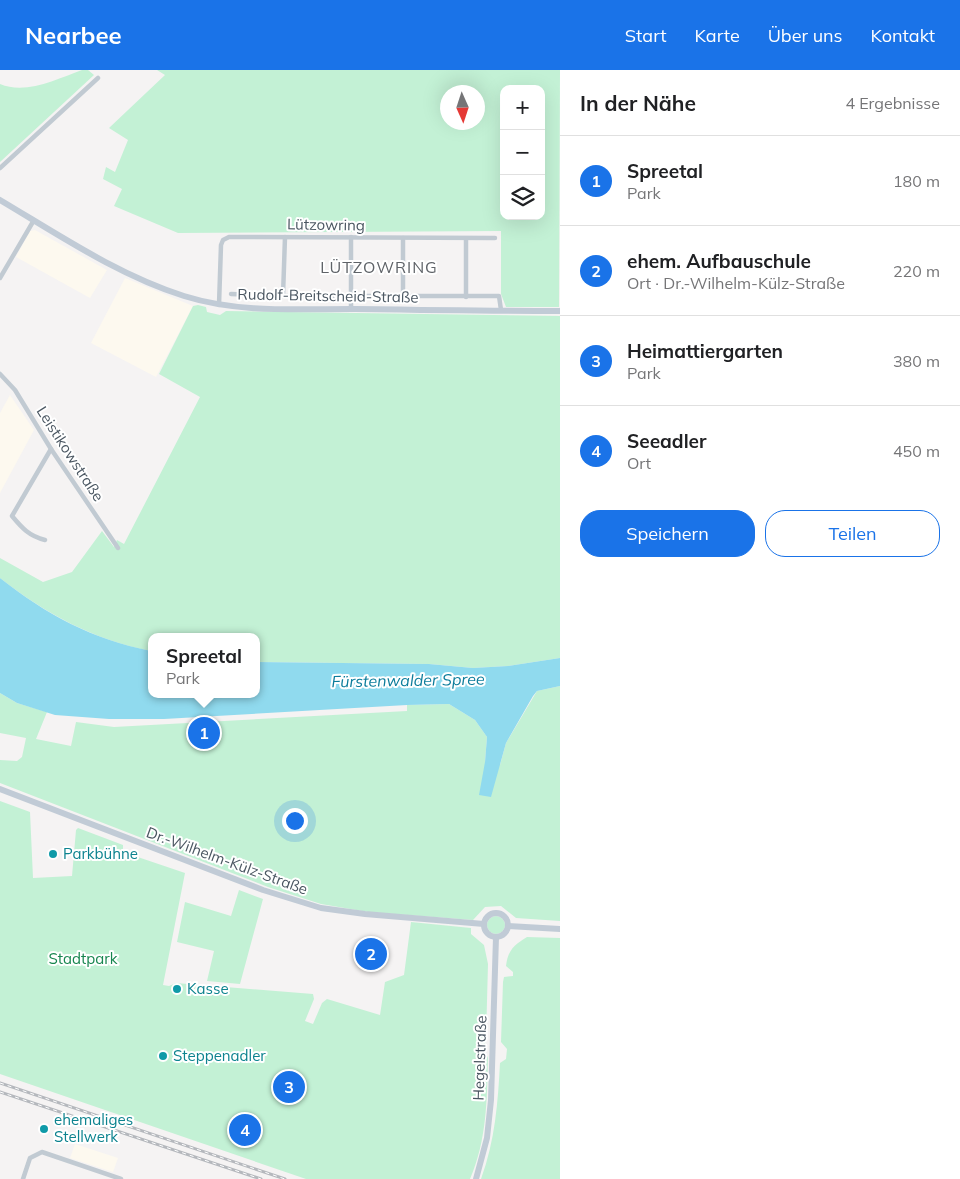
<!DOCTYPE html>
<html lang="de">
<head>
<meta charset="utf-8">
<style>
	:root { --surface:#fff; --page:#f6f6f6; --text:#202124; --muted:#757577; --line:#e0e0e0; --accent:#1a73e8 }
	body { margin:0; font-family:Mulish,sans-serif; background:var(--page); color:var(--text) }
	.controls { position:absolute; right:15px; top:15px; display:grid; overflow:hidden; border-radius:10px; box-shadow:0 5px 20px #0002 }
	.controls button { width:45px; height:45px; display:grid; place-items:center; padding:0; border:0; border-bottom:1px solid var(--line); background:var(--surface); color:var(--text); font:25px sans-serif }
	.compass { position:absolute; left:440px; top:15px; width:45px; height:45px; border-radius:50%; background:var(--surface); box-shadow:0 5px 20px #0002; rotate:177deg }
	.you { position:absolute; left:294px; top:750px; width:18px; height:18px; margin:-12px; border:4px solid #fff; border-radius:50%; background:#1a73e8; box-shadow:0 0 0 8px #1a73e833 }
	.badge { display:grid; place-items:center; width:32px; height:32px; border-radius:50%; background:var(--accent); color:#fff; font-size:16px; font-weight:700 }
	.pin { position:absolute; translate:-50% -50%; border:2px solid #fff; box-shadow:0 1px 5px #0006 }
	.popup { position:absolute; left:148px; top:563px; width:112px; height:65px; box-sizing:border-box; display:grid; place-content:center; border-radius:10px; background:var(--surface); filter:drop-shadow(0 1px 4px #0005); font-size:16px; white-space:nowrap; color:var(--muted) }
	.popup b { font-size:19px; color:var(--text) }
	.popup::after { content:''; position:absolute; left:50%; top:100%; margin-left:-10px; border:10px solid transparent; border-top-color:var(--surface) }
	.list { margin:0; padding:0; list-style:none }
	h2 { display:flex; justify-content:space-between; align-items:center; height:65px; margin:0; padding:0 20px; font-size:21px }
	h2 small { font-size:16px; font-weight:400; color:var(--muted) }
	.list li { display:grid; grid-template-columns:32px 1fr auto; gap:15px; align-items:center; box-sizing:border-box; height:90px; padding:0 20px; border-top:1px solid var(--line) }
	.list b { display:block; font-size:19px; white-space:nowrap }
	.list p { margin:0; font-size:16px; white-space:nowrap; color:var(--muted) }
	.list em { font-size:16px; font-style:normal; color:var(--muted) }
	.actions { display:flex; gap:10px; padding:15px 20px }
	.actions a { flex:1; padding:11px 0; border:1px solid var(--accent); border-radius:20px; text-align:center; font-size:18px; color:var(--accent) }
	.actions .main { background:var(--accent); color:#fff }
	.icon { flex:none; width:28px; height:28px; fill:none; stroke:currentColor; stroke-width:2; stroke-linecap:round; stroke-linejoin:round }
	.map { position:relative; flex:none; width:560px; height:1109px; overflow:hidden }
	header { display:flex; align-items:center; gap:30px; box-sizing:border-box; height:70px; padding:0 25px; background:var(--accent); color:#fff }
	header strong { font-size:24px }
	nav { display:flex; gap:28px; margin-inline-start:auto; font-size:18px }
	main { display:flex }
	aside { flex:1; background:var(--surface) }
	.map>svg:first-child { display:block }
	.commercial { fill:#fdf9ef }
	.green { fill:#c3f1d5; fill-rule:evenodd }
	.water { fill:#90daee }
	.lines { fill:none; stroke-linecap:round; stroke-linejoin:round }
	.street { stroke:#c1cad2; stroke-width:4.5 }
	.secondary { stroke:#c1cbd6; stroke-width:6 }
	.rail-casing { stroke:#b5b8bd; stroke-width:3 }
	.rail { stroke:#fff; stroke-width:1; stroke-dasharray:4; stroke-linecap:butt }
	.culture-dot { fill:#0f9aa8; stroke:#fff; stroke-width:2 }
	.labels { text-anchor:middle; stroke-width:4; stroke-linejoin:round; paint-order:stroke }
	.street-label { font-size:15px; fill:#4a5661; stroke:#fff }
	.culture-label { font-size:15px; fill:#0d838f; stroke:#fff; text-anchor:start }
	.park-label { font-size:15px; fill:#17864f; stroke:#fff }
	.neighbourhood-label { font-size:16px; letter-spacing:1px; fill:#5f6368; stroke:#fff }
	.water-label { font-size:16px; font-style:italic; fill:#0c7c9b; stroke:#fff }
</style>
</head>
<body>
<header>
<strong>Nearbee</strong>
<nav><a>Start</a><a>Karte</a><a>Über uns</a><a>Kontakt</a></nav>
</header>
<main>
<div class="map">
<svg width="560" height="1109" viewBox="0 0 560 1109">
	<rect width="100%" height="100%" fill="#f5f3f3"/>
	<g class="commercial">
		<polygon points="35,160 107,200 90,228 16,187 30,161"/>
		<polygon points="125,208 193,236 156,307 91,273"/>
		<polygon points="10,325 34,360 0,423 0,343"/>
		<polygon points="75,1074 118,1088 113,1102 70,1088"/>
	</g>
	<g class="green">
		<path d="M 82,0 L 88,0 L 94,5 L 0,92 L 0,14 C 26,25 57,9 82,0 Z"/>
		<path d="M 157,0 L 560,0 L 559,237 L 506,237 L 501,224 L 501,161 L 178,163 L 114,136 L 122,119 L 103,109 L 106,97 L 115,102 L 128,70 L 109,58 L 165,5 ZM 504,19 L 541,19 L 541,146 L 504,146 ZM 448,22 L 478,22 L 478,52 L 448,52 Z"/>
		<path d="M 198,235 L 206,237 L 207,242 L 220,245 L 226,241 L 560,246 L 560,588 L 508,596 L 473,598 L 429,594 L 257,592 L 256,567 L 152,567 L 151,581 C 94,570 46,544 0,508 L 0,488 L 43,512 L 72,502 L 102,461 L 114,477 L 117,470 L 124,474 L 200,327 L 159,304 L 193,236 Z"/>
		<polygon points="560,616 560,851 516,848 501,836 485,837 473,850 368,842 321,834 268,817 0,713 0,690 17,691 22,687 26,668 0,663 0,623 17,633 47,642 36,669 71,676 76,652 114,657 407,641 407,635 449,634 475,650 487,667 485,692 500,695 506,673 537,621"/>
		<path d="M 0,731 L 30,742 L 33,808 L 72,806 L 76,760 L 78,758 L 123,775 L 123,782 L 185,803 L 163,915 L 169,916 L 176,913 L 313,924 L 314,929 L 305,951 L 313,954 L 322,933 L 327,929 L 380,945 L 385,912 L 404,905 L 411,852 L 471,858 L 471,864 L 484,875 L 488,894 L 486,969 L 483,982 L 488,987 C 487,1029 487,1070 470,1109 L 306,1109 L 0,1004 Z"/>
		<polygon points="239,820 263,829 240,914 207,911 214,881 177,872 185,832 231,846"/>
		<circle cx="496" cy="855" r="9"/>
		<path d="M 527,867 L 560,868 L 560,1109 L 481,1109 C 495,1071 498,1032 500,993 L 506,989 L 507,979 L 501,972 L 503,912 L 504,907 L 513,906 L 513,902 L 506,896 C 508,880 514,875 527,867 Z"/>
	</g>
	<path class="water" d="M 0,508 C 47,545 92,569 151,581 L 152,624 L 256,624 L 257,592 L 429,594 L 473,598 L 508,596 L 560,588 L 560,616 L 537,621 L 533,626 L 506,673 L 491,727 L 479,725 L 485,692 L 487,667 L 475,650 L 449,634 L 407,635 L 164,649 L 109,649 L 55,645 L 17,633 L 0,623 Z"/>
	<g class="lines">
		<g class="street">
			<polyline points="0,98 98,8"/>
			<polyline points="403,168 403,227"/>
			<polyline points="466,169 466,227"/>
			<polyline points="0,208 34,150"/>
			<polyline points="231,224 283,226 499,226 501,240"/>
			<polyline points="283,226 285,167"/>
			<polyline points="219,235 221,175 223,170 229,167 495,168"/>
			<polyline points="351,239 351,167"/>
			<polyline points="0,304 15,320 51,379 118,478"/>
			<path d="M 45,470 C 29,466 22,458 12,446 L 51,379"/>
			<polyline points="23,1109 30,1088 42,1082 121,1109"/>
		</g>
		<g class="secondary">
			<path d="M 0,130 C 59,165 118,205 184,226 C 238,243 296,239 352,239 C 422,240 491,241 560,241"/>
			<polyline points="0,719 263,820 321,838 365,844 484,854"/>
			<circle cx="496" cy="855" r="12"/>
			<polyline points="508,856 560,859"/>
			<polyline points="476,1109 487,1068 491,1030 496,867"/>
		</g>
		<g class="rail-casing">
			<g id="rail">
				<polyline points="0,1013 285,1109"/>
				<polyline points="0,1022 261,1109"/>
			</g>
		</g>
		<use href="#rail" class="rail"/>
	</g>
	<g class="culture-dot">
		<circle cx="53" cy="784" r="5"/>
		<circle cx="177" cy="919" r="5"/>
		<circle cx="163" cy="986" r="5"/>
		<circle cx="44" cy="1059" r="5"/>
	</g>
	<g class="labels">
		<g class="street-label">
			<text transform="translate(326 155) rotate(1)" y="5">Lützowring</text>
			<text transform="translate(328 226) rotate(1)" y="5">Rudolf-Breitscheid-Straße</text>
			<text transform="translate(70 384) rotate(57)" y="5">Leistikowstraße</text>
			<text transform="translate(227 791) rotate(20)" y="5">Dr.-Wilhelm-Külz-Straße</text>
			<text transform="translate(480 988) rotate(-88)" y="5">Hegelstraße</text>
		</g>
		<g class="culture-label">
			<text x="63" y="789">Parkbühne</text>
			<text x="187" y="924">Kasse</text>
			<text x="173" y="991">Steppenadler</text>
			<text x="54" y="1055">ehemaliges<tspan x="54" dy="17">Stellwerk</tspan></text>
		</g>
		<g class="park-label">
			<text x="83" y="894">Stadtpark</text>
		</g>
		<g class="neighbourhood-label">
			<text x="379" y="203">LÜTZOWRING</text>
		</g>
		<g class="water-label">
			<text transform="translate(408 610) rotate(-1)" y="6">Fürstenwalder Spree</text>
		</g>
	</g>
</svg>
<div class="controls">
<button>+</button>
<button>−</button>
<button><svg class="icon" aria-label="layers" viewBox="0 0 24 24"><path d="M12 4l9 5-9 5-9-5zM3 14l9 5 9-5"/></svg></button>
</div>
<svg class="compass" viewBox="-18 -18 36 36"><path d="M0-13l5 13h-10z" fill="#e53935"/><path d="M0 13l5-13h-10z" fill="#757577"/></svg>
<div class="you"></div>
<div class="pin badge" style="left:204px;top:663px">1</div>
<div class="popup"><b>Spreetal</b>Park</div>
<div class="pin badge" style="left:371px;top:884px">2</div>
<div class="pin badge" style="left:289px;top:1017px">3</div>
<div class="pin badge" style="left:245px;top:1060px">4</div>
</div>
<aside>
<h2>In der Nähe<small>4 Ergebnisse</small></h2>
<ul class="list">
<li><span class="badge">1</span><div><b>Spreetal</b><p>Park</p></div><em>180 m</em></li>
<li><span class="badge">2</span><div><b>ehem. Aufbauschule</b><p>Ort · Dr.-Wilhelm-Külz-Straße</p></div><em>220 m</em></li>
<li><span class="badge">3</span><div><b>Heimattiergarten</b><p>Park</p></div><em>380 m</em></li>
<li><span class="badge">4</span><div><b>Seeadler</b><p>Ort</p></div><em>450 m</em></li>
</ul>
<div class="actions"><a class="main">Speichern</a><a>Teilen</a></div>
</aside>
</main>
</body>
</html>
